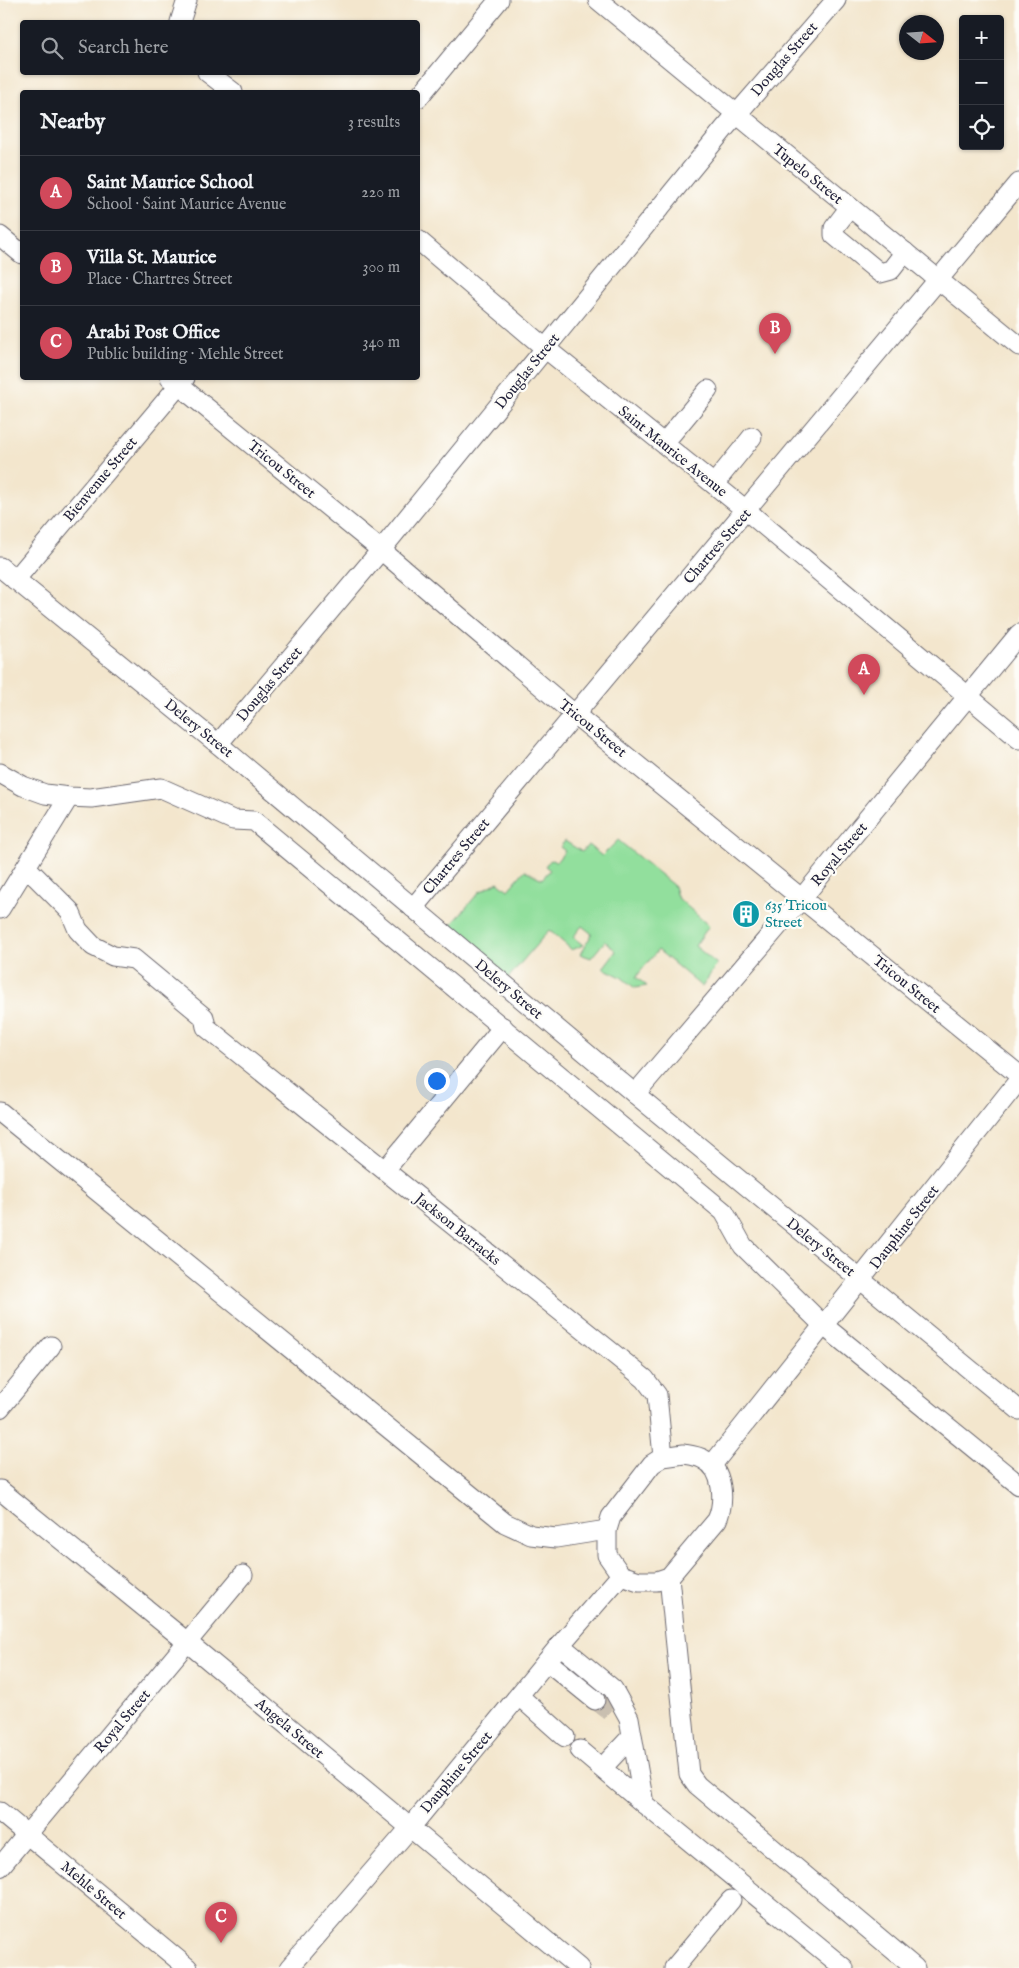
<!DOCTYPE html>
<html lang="en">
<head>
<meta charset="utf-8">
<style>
	:root { --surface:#171b24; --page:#242831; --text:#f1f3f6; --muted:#9ea1a6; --line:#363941; --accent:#d1495b }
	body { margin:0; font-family:"IM FELL English",serif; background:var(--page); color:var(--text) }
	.controls { position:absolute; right:15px; top:15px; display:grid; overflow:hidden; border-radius:5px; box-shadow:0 1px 4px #0004 }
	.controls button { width:45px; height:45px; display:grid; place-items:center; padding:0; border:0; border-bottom:1px solid var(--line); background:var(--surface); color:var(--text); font:25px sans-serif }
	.compass { position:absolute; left:899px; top:15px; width:45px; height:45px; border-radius:50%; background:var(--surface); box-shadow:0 1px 4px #0004; rotate:107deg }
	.you { position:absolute; left:436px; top:1080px; width:18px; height:18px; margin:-12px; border:4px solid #fff; border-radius:50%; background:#1a73e8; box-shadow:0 0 0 8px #1a73e833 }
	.badge { display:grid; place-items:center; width:32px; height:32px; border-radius:50%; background:var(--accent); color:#fff; font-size:16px; font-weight:700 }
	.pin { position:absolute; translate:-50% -41px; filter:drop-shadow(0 1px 2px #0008) }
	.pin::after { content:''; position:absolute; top:26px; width:18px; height:15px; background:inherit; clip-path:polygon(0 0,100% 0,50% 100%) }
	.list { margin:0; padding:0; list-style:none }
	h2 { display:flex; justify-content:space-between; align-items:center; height:65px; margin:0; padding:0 20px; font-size:21px }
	h2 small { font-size:16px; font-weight:400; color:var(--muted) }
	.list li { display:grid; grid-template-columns:32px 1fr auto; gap:15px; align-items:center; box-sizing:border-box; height:75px; padding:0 20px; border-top:1px solid var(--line) }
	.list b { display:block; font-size:19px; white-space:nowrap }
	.list p { margin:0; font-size:16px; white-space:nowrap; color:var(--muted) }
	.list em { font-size:16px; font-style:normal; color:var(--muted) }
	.icon { flex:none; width:28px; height:28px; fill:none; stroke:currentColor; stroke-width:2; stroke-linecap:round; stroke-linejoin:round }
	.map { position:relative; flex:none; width:1019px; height:1968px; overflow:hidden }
	.search { position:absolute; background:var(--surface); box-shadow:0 1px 4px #0004; left:20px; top:20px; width:400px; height:55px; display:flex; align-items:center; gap:12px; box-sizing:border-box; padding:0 18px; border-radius:5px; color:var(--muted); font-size:19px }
	.panel { position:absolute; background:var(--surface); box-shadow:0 1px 4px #0004; left:20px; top:90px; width:400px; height:290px; border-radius:5px }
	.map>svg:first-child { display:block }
	.green { fill:#92df9d; stroke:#5a806c }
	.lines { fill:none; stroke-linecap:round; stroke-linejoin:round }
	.minor-tunnel { stroke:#c9bfb0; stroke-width:19; stroke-dasharray:19 9; stroke-linecap:butt }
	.minor-casing { stroke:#6b676e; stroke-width:21 }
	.minor { stroke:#fff; stroke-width:19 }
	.labels { text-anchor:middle; stroke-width:4.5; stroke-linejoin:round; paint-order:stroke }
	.street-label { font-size:15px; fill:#22223b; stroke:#fdfcf7 }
	.culture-label { font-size:15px; fill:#0d838f; stroke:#fdfcf7; text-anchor:start }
</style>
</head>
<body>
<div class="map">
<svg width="1019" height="1968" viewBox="0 0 1019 1968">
	<rect width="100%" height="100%" fill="#fdfcf7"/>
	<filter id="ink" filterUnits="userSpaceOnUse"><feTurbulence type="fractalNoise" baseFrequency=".02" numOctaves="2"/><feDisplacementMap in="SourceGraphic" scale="10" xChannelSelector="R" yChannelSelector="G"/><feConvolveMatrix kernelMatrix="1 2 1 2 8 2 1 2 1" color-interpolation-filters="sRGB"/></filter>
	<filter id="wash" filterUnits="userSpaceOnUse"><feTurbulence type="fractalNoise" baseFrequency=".0096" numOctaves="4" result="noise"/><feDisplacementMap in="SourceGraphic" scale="20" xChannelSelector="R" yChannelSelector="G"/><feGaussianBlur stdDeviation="1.12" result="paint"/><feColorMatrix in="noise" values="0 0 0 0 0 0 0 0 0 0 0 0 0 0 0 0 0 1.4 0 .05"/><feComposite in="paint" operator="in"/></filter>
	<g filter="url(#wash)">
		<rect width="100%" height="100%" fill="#f3e6cd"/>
		<polygon class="green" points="618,840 674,886 677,897 709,926 695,946 717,964 702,987 658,950 636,977 647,986 635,988 621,977 603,968 616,951 605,941 591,958 580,954 592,934 582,926 573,937 583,945 572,950 549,930 503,984 444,934 479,892 498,882 508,890 525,870 542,879 550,870 545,866 550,860 557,861 565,851 560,847 565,841 582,852 588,845 602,856"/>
	</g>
	<g filter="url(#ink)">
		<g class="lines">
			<polyline class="minor-tunnel" points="595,1700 611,1712"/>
			<g class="minor-casing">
				<g id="minor">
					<polyline points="598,0 1019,346"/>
					<polyline points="180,22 187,0"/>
					<polyline points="207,72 233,92"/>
					<polyline points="418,98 499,0"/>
					<polyline points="850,207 834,228 834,235 880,273 891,270 905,252"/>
					<polyline points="0,236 22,254"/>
					<polyline points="418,240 545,348 747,511 1019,739"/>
					<polyline points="170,378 381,550 573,713 1019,1075"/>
					<polyline points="664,443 708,390"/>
					<polyline points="714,484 752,437"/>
					<polyline points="0,567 218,744 635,1094 1019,1410"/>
					<polyline points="15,580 185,378"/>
					<polyline points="218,744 381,550 724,129 836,0"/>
					<polyline points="0,773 23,786 45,794 69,797 91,798 161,788 233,820 254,821 724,1212 743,1246 823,1325 1019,1485"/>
					<polyline points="26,867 70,911 78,930 93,946 113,956 134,959 204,1017 206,1027 645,1379 657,1395 663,1457"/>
					<polyline points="413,908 1019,183"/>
					<polyline points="0,909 69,797"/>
					<polyline points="635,1094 802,898 1019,634"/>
					<polyline points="0,1112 505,1523 531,1535 556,1538 607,1530"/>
					<polyline points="385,1170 503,1027"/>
					<polyline points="0,1408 51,1346"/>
					<path d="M 684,1454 C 690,1455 698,1456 703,1459 C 724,1469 725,1502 717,1520 L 669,1577 L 657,1581 L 639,1581 L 621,1575 L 607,1555 L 607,1530 L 611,1517 L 652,1464 L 663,1457 Z"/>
					<polyline points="712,1465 1019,1080"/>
					<polyline points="0,1490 187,1642 579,1968"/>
					<polyline points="669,1577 689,1774 697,1785 915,1968"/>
					<polyline points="560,1645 613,1689 629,1718 644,1804 844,1968"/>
					<polyline points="547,1661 595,1700"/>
					<polyline points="519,1696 565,1737"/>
					<polyline points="580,1750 644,1804"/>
					<polyline points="602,1768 632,1736"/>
					<polyline points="0,1812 188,1968"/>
					<polyline points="0,1867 243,1575"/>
					<polyline points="289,1968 410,1828 560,1645 621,1575"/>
					<polyline points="674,1968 731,1900"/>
				</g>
			</g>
			<use href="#minor" class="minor"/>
		</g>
	</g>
	<defs>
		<g id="building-disc" transform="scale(1.4375)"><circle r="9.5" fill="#0f9aa8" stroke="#fdfcf7"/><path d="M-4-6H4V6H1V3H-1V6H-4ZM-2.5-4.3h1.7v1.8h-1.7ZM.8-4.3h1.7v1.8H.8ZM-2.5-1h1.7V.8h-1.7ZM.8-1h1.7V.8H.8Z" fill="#fff"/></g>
	</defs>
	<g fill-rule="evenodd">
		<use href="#building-disc" x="746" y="914"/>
	</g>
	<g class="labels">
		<g class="street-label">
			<text transform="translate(784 59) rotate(-49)" y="5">Douglas Street</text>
			<text transform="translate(808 174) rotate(39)" y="5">Tupelo Street</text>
			<text transform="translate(527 371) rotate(-51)" y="5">Douglas Street</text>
			<text transform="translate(673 451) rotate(39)" y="5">Saint Maurice Avenue</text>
			<text transform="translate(282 469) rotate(39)" y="5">Tricou Street</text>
			<text transform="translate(100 479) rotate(-50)" y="5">Bienvenue Street</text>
			<text transform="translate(717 546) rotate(-49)" y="5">Chartres Street</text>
			<text transform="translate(269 684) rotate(-50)" y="5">Douglas Street</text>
			<text transform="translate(199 728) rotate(39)" y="5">Delery Street</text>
			<text transform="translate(593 728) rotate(39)" y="5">Tricou Street</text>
			<text transform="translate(839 854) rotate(-50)" y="5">Royal Street</text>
			<text transform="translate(456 856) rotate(-50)" y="5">Chartres Street</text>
			<text transform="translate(907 984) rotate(39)" y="5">Tricou Street</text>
			<text transform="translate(509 989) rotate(40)" y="5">Delery Street</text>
			<text transform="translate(904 1227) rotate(-52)" y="5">Dauphine Street</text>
			<text transform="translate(458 1229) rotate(39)" y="5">Jackson Barracks</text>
			<text transform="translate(821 1247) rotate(39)" y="5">Delery Street</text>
			<text transform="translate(122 1721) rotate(-50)" y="5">Royal Street</text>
			<text transform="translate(290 1728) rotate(40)" y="5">Angela Street</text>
			<text transform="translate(456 1772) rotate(-50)" y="5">Dauphine Street</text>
			<text transform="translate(94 1890) rotate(40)" y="5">Mehle Street</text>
		</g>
		<g class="culture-label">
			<text x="765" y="910">635 Tricou<tspan x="765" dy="17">Street</tspan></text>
		</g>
	</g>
</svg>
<div class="controls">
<button>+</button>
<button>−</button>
<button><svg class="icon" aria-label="locate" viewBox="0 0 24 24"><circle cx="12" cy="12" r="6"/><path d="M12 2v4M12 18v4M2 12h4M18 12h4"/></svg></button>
</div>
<svg class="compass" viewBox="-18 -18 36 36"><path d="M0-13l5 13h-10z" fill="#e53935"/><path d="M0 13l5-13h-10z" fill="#9ea1a6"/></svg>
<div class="you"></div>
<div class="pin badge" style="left:864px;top:695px">A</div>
<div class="pin badge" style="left:775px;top:354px">B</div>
<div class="pin badge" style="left:221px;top:1943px">C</div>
<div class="search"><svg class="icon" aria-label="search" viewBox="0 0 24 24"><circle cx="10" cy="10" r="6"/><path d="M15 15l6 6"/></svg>Search here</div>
<section class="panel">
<h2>Nearby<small>3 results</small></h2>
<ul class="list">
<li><span class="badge">A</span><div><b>Saint Maurice School</b><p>School · Saint Maurice Avenue</p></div><em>220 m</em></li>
<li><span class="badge">B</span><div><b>Villa St. Maurice</b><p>Place · Chartres Street</p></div><em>300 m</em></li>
<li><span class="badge">C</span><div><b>Arabi Post Office</b><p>Public building · Mehle Street</p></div><em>340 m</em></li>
</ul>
</section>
</div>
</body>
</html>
